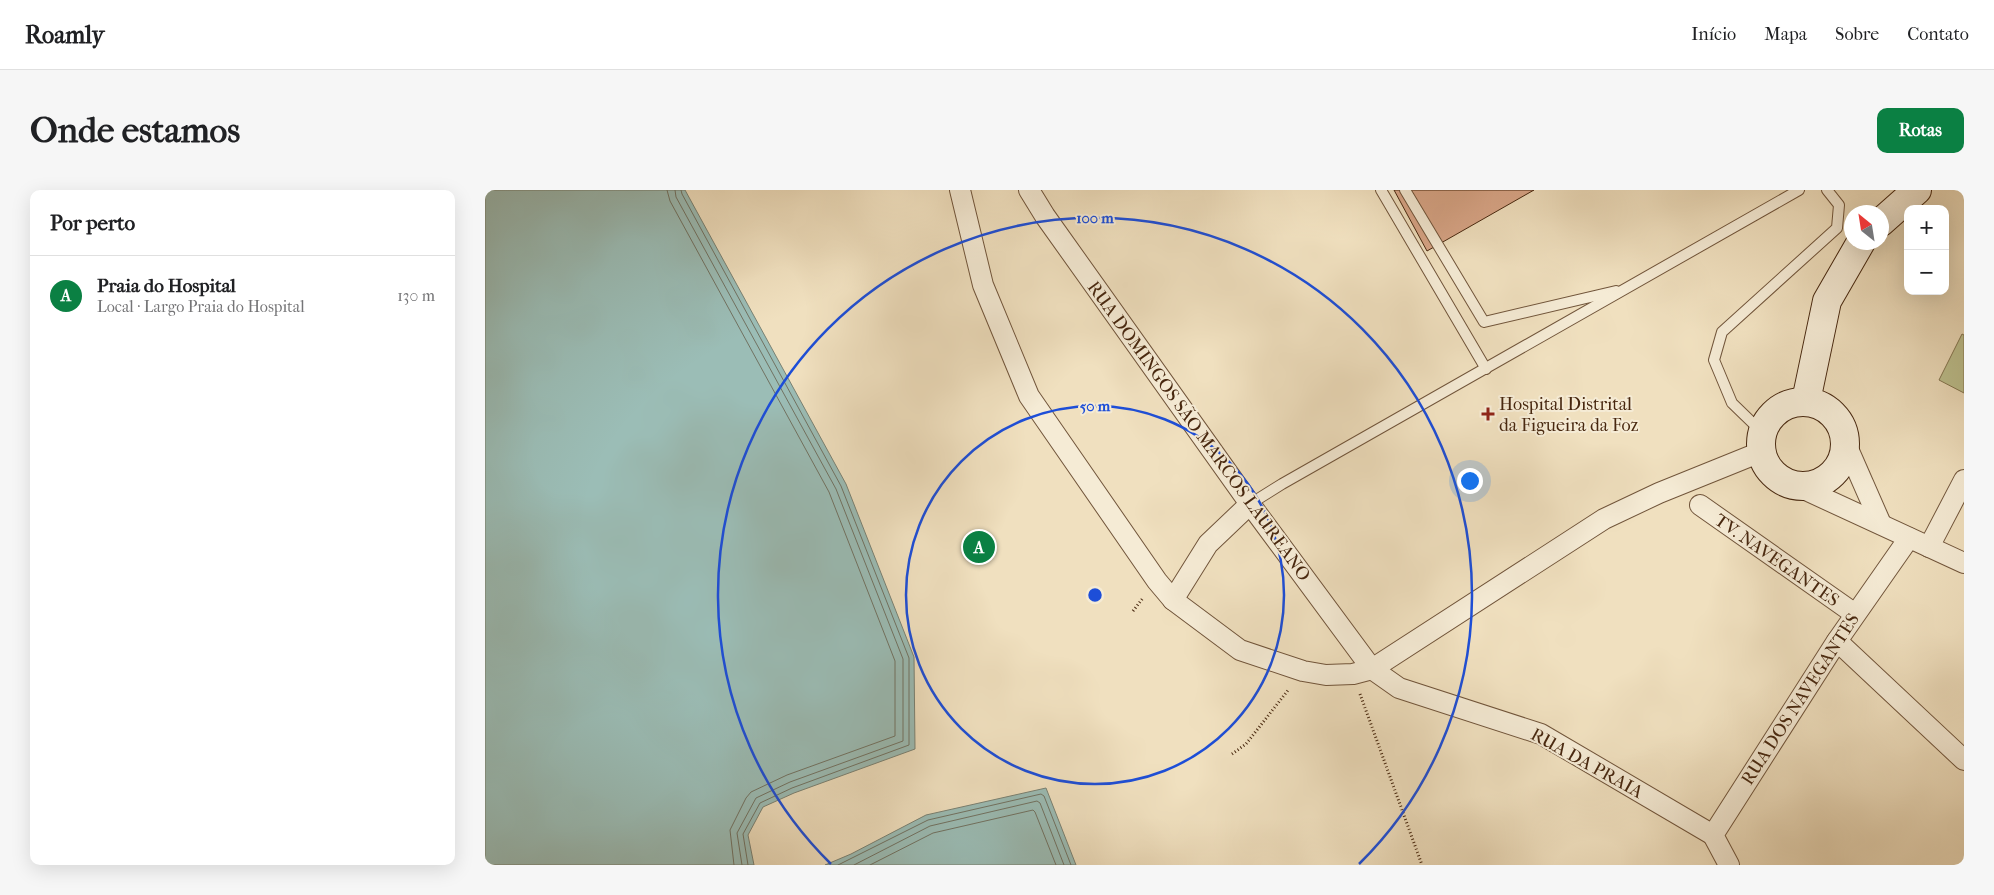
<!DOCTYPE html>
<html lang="pt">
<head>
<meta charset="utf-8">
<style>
	:root { --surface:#fff; --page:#f6f6f6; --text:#202124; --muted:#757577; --line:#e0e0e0; --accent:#0b8043 }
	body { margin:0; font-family:"IM FELL French Canon",serif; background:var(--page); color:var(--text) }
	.controls { position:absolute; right:15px; top:15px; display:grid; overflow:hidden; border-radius:10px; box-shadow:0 5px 20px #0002 }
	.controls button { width:45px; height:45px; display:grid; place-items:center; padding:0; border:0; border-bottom:1px solid var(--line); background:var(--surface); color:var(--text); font:25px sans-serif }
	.compass { position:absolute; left:1359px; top:15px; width:45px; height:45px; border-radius:50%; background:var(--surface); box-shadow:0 5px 20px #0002; rotate:330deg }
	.you { position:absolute; left:984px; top:290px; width:18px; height:18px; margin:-12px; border:4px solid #fff; border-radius:50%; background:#1a73e8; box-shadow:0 0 0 8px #1a73e833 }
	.badge { display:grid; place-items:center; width:32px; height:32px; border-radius:50%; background:var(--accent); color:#fff; font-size:16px; font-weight:700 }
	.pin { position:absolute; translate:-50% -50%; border:2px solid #fff; box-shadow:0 1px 5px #0006 }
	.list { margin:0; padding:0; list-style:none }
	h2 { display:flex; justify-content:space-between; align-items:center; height:65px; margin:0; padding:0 20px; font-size:21px }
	h2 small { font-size:16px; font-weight:400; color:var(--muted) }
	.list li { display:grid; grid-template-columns:32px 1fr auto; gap:15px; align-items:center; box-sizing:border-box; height:80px; padding:0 20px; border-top:1px solid var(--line) }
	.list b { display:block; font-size:19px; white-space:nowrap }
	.list p { margin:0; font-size:16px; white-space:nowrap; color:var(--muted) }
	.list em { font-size:16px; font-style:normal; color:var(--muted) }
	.map { position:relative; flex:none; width:1479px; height:675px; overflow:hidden; border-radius:10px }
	header { display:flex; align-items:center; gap:30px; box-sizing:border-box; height:70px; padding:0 25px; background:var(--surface); border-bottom:1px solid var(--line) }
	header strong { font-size:24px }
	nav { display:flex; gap:28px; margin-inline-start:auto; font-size:18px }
	.intro { display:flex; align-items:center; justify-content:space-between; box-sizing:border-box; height:120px; padding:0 30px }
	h1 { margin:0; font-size:35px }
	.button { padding:12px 22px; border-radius:10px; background:var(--accent); color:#fff; font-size:18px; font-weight:700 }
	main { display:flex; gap:30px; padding:0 30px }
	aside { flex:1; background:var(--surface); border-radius:10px; box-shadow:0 5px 20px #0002 }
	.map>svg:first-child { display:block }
	.green { fill:#bdc18f; stroke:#82744f }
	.water { fill:#9bbdb6; stroke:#798173 }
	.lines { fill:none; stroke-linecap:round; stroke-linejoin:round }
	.shore { stroke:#717262; stroke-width:1 }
	.building { fill:#d8a587; stroke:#47270f }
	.lane-casing { stroke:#71553b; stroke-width:12 }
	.street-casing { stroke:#71553b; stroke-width:22 }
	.secondary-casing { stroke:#47270f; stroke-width:30 }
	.path { stroke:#47270f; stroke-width:3; stroke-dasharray:1 2.5; stroke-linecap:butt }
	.lane { stroke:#f5ebd5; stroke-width:10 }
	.street { stroke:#f5ebd5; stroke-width:20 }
	.secondary { stroke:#f5ebd5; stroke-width:28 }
	.ring { fill:none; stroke:#1d4ed8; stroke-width:2.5 }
	.poi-dot { fill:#8f2418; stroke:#f5ebd5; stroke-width:2 }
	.labels { text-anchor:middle; stroke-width:4; stroke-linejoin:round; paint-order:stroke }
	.poi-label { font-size:18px; fill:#47270f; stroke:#f5ebd5; text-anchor:start }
	.street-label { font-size:18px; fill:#47270f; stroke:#f5ebd5 }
	.centre { fill:#1d4ed8; stroke:#f5ebd5; stroke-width:2.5 }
	.ring-label { font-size:15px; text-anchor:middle; font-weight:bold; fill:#1d4ed8; stroke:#f5ebd5; stroke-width:4; stroke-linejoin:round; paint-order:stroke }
</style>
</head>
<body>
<header>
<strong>Roamly</strong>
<nav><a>Início</a><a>Mapa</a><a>Sobre</a><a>Contato</a></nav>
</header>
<div class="intro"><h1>Onde estamos</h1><a class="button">Rotas</a></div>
<main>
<aside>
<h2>Por perto<small></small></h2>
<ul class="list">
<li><span class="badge">A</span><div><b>Praia do Hospital</b><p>Local · Largo Praia do Hospital</p></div><em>130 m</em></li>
</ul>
</aside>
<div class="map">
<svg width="1479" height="675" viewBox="0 0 1479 675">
	<rect width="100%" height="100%" fill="#f0e0bf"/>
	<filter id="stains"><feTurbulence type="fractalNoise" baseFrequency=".004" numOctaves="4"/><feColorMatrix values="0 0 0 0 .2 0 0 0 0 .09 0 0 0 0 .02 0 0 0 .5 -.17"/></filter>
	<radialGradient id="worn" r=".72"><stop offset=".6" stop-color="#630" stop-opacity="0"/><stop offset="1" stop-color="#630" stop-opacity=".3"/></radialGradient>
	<polygon class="green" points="1477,144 1479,145 1479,203 1454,190"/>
	<g class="water">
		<polygon points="0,0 200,0 361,294 429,467 430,559 309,603 278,617 263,645 269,675 0,675"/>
		<polygon points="561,598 591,675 340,675 366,664 441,625"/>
	</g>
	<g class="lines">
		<g class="shore">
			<polyline points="182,0 185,11 344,302 410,471 410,546 302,585 266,602 261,608 245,640 249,675"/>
			<polyline points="190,0 191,7 351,299 418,469 418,551 305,592 271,608 252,643 257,675"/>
			<polyline points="196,0 197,4 356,296 424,468 424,555 307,598 275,613 258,644 263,675"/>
			<polyline points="353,675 443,630 556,604 559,606 586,675"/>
			<polyline points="369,675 445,636 552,611 555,613 579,675"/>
			<polyline points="385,675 448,643 548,620 550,622 571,675"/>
		</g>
	</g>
	<polygon class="building" points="909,0 1049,0 942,61"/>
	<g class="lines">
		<g class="lane-casing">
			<g id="lane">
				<polyline points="896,0 1001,179"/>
				<polyline points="920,0 999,132 1131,101"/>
				<polyline points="1278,243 1247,213 1229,170 1237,142 1352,38 1354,15 1342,0"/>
				<polyline points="765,314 797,294 1314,0"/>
			</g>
		</g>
		<g class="street-casing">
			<g id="street">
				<polyline points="475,0 498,95 544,206 672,391 688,410 755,460 818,481 841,485 868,484 887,479 1119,329 1174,303 1278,261"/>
				<polyline points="544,0 560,26 765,314 887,479 914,498 1056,544 1228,645"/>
				<polyline points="1360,252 1396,334"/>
				<polyline points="1310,295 1479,373"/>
				<polyline points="1215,315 1370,424"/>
				<polyline points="1444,357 1479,290"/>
				<polyline points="688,410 723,354 765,314"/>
				<polyline points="1352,451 1479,570"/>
				<polyline points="1244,675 1228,645 1352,451 1424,348"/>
			</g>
		</g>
		<g class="secondary-casing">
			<g id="secondary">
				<polyline points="1396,32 1432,0"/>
				<polyline points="1321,211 1342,111 1376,52"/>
				<circle cx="1318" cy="254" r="42"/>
			</g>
		</g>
		<g class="path">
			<polyline points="648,421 658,408"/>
			<polyline points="875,504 937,675"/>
			<polyline points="747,564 761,554 804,499"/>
		</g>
		<use href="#lane" class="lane"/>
		<use href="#street" class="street"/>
		<use href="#secondary" class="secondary"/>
	</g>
	<g class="ring">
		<circle cx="610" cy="405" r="189"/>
		<path d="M346 674A377 377 0 1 1 874 674"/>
	</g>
	<path class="poi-dot" d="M1000.5 216.5h5v5h5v5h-5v5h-5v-5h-5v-5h5z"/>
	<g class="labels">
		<g class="poi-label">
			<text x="1014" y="220">Hospital Distrital<tspan x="1014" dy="21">da Figueira da Foz</tspan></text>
		</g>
		<g class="street-label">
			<text transform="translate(714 241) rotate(54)" y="6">RUA DOMINGOS SÃO MARCOS LAUREANO</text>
			<text transform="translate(1292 370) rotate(35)" y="6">TV. NAVEGANTES</text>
			<text transform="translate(1315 509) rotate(-57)" y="6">RUA DOS NAVEGANTES</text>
			<text transform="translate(1102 573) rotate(29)" y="6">RUA DA PRAIA</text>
		</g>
	</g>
	<circle cx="610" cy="405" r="8" class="centre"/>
	<g class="ring-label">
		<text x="610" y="33">100 m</text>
		<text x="610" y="221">50 m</text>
	</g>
	<rect width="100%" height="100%" filter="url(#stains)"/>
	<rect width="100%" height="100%" fill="url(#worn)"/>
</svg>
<div class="controls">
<button>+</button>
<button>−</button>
</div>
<svg class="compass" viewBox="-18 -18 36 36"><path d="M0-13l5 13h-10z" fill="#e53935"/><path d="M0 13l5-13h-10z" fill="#757577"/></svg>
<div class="you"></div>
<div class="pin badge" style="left:494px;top:357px">A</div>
</div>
</main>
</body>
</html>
